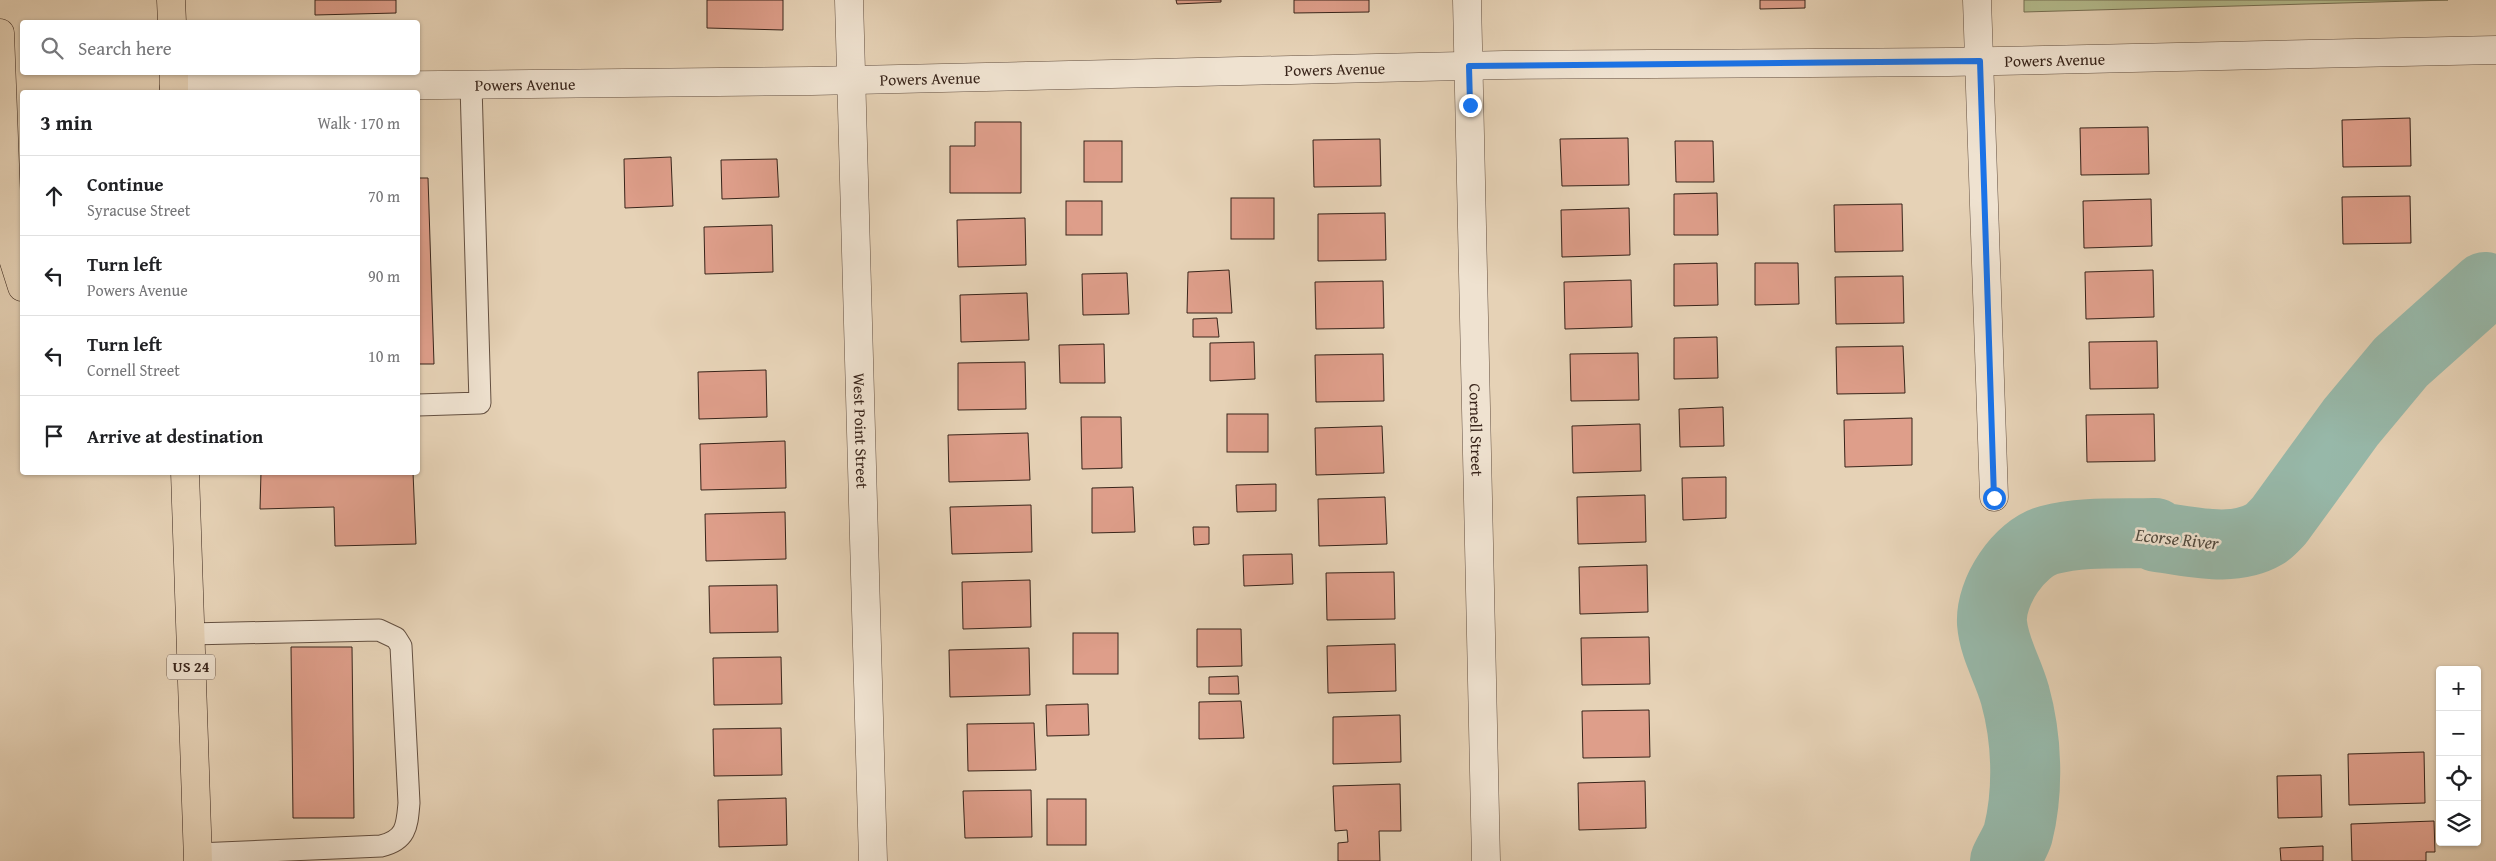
<!DOCTYPE html>
<html lang="en">
<head>
<meta charset="utf-8">
<style>
	:root { --surface:#fff; --page:#f2f2f2; --text:#202124; --muted:#757577; --line:#e0e0e0 }
	body { margin:0; font-family:"Gentium Book Plus",serif; background:var(--page); color:var(--text) }
	.controls { position:absolute; right:15px; bottom:15px; display:grid; overflow:hidden; border-radius:5px; box-shadow:0 1px 4px #0004 }
	.controls button { width:45px; height:45px; display:grid; place-items:center; padding:0; border:0; border-bottom:1px solid var(--line); background:var(--surface); color:var(--text); font:25px sans-serif }
	.stop { position:absolute; width:15px; height:15px; margin:-11px; border:4px solid #1a73e8; border-radius:50%; background:#fff }
	.stop.end { background:#1a73e8; border-color:#fff; box-shadow:0 1px 5px #0008 }
	.list { margin:0; padding:0; list-style:none }
	h2 { display:flex; justify-content:space-between; align-items:center; height:65px; margin:0; padding:0 20px; font-size:21px }
	h2 small { font-size:16px; font-weight:400; color:var(--muted) }
	.list li { display:grid; grid-template-columns:32px 1fr auto; gap:15px; align-items:center; box-sizing:border-box; height:80px; padding:0 20px; border-top:1px solid var(--line) }
	.list b { display:block; font-size:19px; white-space:nowrap }
	.list p { margin:0; font-size:16px; white-space:nowrap; color:var(--muted) }
	.list em { font-size:16px; font-style:normal; color:var(--muted) }
	.icon { flex:none; width:28px; height:28px; fill:none; stroke:currentColor; stroke-width:2; stroke-linecap:round; stroke-linejoin:round }
	.map { position:relative; flex:none; width:2496px; height:861px; overflow:hidden }
	.search { position:absolute; background:var(--surface); box-shadow:0 1px 4px #0004; left:20px; top:20px; width:400px; height:55px; display:flex; align-items:center; gap:12px; box-sizing:border-box; padding:0 18px; border-radius:5px; color:var(--muted); font-size:19px }
	.panel { position:absolute; background:var(--surface); box-shadow:0 1px 4px #0004; left:20px; top:90px; width:400px; height:385px; border-radius:5px }
	.map>svg:first-child { display:block }
	.green { fill:#b4bc8e; stroke:#767054 }
	.lines { fill:none; stroke-linecap:round; stroke-linejoin:round }
	.river { stroke:#97b8a9; stroke-width:70 }
	.building { fill:#de9e8a; stroke:#38241a }
	.lane-casing { stroke:#645041; stroke-width:23 }
	.street-casing { stroke:#645041; stroke-width:29 }
	.primary-casing { stroke:#38241a; stroke-width:29 }
	.lane { stroke:#efe2d0; stroke-width:21 }
	.street { stroke:#efe2d0; stroke-width:28 }
	.primary { stroke:#e6d2b6; stroke-width:28 }
	.route { stroke:#1a73e8; stroke-width:6 }
	.labels { text-anchor:middle; stroke-width:5; stroke-linejoin:round; paint-order:stroke }
	.shield { fill:#efe2d0; stroke:#6f5d51; stroke-width:1 }
	.shield-label { font-size:15px; font-weight:bold; fill:#38241a }
	.street-label { font-size:16px; fill:#38241a; stroke:#efe2d0 }
	.water-label { font-size:18px; font-style:italic; fill:#50493e; stroke:#efe2d0 }
</style>
</head>
<body>
<div class="map">
<svg width="2496" height="861" viewBox="0 0 2496 861">
	<rect width="100%" height="100%" fill="#e6d2b6"/>
	<filter id="stains"><feTurbulence type="fractalNoise" baseFrequency=".004" numOctaves="4"/><feColorMatrix values="0 0 0 0 .2 0 0 0 0 .09 0 0 0 0 .02 0 0 0 .5 -.17"/></filter>
	<radialGradient id="worn" r=".72"><stop offset=".6" stop-color="#630" stop-opacity="0"/><stop offset="1" stop-color="#630" stop-opacity=".3"/></radialGradient>
	<polygon class="green" points="2024,0 2448,0 2024,12"/>
	<g class="lines">
		<path class="river" d="M 2005,861 C 2009,852 2015,843 2018,834 C 2029,790 2027,738 2015,695 C 2008,670 1994,648 1992,623 C 1990,592 2019,548 2049,540 C 2083,531 2120,534 2155,533 L 2157,537 C 2191,541 2233,553 2265,534 C 2270,531 2275,525 2279,521 L 2351,422 L 2401,362 L 2485,287"/>
	</g>
	<g class="building">
		<polygon points="315,0 396,0 396,13 315,15"/>
		<polygon points="707,0 783,0 783,30 707,28"/>
		<polygon points="1176,0 1221,0 1221,2 1177,4"/>
		<polygon points="1294,0 1369,0 1369,12 1294,13"/>
		<polygon points="1760,0 1805,0 1805,8 1760,9"/>
		<polygon points="2410,118 2411,166 2343,167 2342,120"/>
		<polygon points="975,122 1021,122 1021,193 950,193 950,146 975,146"/>
		<polygon points="2148,127 2149,174 2081,175 2080,128"/>
		<polygon points="1628,138 1629,185 1562,186 1560,139"/>
		<polygon points="1380,139 1381,186 1314,187 1313,140"/>
		<rect x="1084" y="141" width="38" height="41"/>
		<polygon points="1675,141 1713,141 1714,182 1676,182"/>
		<polygon points="671,157 673,206 625,208 624,159"/>
		<polygon points="777,159 779,197 722,199 721,160"/>
		<polygon points="418,178 428,178 434,364 418,364"/>
		<polygon points="1717,193 1718,235 1674,235 1674,194"/>
		<polygon points="2410,196 2411,243 2343,244 2342,197"/>
		<rect x="1231" y="198" width="43" height="41"/>
		<polygon points="2151,199 2152,246 2084,248 2083,201"/>
		<rect x="1066" y="201" width="36" height="34"/>
		<polygon points="1902,204 1903,251 1835,252 1834,205"/>
		<polygon points="1629,208 1630,255 1562,257 1561,210"/>
		<polygon points="1385,213 1386,260 1318,261 1318,214"/>
		<polygon points="1025,218 1026,265 958,267 957,220"/>
		<polygon points="772,225 773,272 705,274 704,227"/>
		<polygon points="1717,263 1718,305 1674,306 1674,264"/>
		<polygon points="1755,263 1798,263 1799,304 1755,305"/>
		<polygon points="1229,270 1232,313 1187,313 1188,272"/>
		<polygon points="2153,270 2154,317 2086,319 2085,272"/>
		<polygon points="1127,273 1129,314 1083,315 1082,274"/>
		<polygon points="1903,276 1904,323 1836,324 1835,277"/>
		<polygon points="1631,280 1632,327 1565,329 1564,282"/>
		<polygon points="1383,281 1384,328 1316,329 1315,282"/>
		<polygon points="1027,293 1029,340 961,342 960,295"/>
		<polygon points="1217,318 1219,337 1193,337 1193,319"/>
		<polygon points="1717,337 1718,378 1674,379 1674,338"/>
		<polygon points="2157,341 2158,388 2090,389 2089,342"/>
		<polygon points="1254,342 1255,379 1210,381 1210,343"/>
		<polygon points="1104,344 1105,383 1060,383 1059,345"/>
		<polygon points="1903,346 1905,393 1837,394 1836,347"/>
		<polygon points="1638,353 1639,400 1571,401 1570,354"/>
		<polygon points="1383,354 1384,401 1316,402 1315,355"/>
		<polygon points="1025,362 1026,409 958,410 958,363"/>
		<polygon points="766,370 767,417 699,419 698,372"/>
		<polygon points="1723,407 1724,446 1680,447 1679,409"/>
		<rect x="1227" y="414" width="41" height="38"/>
		<polygon points="2154,414 2155,461 2087,462 2086,415"/>
		<polygon points="1081,417 1121,417 1122,468 1082,469"/>
		<polygon points="1912,418 1912,465 1845,467 1844,420"/>
		<polygon points="1640,424 1641,471 1573,473 1572,426"/>
		<polygon points="1382,426 1384,473 1316,475 1315,428"/>
		<polygon points="1028,433 1030,480 949,482 948,435"/>
		<polygon points="785,441 786,488 701,490 700,444"/>
		<polygon points="261,472 413,472 416,544 335,546 334,507 260,509"/>
		<polygon points="1726,477 1726,518 1683,520 1682,478"/>
		<polygon points="1276,484 1276,511 1237,512 1236,485"/>
		<polygon points="1133,487 1135,532 1092,533 1092,488"/>
		<polygon points="1645,495 1646,542 1578,544 1577,497"/>
		<polygon points="1385,497 1387,544 1319,546 1318,499"/>
		<polygon points="1031,505 1032,552 952,554 950,507"/>
		<polygon points="785,512 786,559 706,561 705,514"/>
		<polygon points="1193,527 1209,527 1209,544 1194,545"/>
		<polygon points="1292,554 1293,584 1244,586 1243,555"/>
		<polygon points="1647,565 1648,612 1580,614 1579,567"/>
		<polygon points="1394,572 1395,619 1327,620 1326,573"/>
		<polygon points="1030,580 1031,627 963,629 962,582"/>
		<polygon points="777,585 778,632 710,633 709,586"/>
		<polygon points="1197,629 1241,629 1242,666 1197,667"/>
		<rect x="1073" y="633" width="45" height="41"/>
		<polygon points="1649,637 1650,684 1582,685 1581,638"/>
		<polygon points="1395,644 1396,691 1328,693 1327,646"/>
		<polygon points="291,647 352,647 354,818 293,818"/>
		<polygon points="1029,648 1030,695 950,697 949,650"/>
		<polygon points="781,657 782,704 714,705 713,658"/>
		<polygon points="1238,676 1239,694 1209,694 1209,677"/>
		<polygon points="1241,701 1244,738 1199,739 1199,702"/>
		<polygon points="1088,704 1089,735 1047,736 1046,705"/>
		<polygon points="1649,710 1650,757 1583,758 1582,711"/>
		<polygon points="1400,715 1401,762 1333,764 1333,717"/>
		<polygon points="1034,723 1036,770 968,771 967,724"/>
		<polygon points="781,728 782,775 714,776 713,729"/>
		<polygon points="2424,752 2425,803 2349,805 2348,754"/>
		<polygon points="2321,775 2322,817 2278,818 2277,776"/>
		<polygon points="1645,781 1646,828 1579,830 1578,783"/>
		<polygon points="1400,784 1401,831 1379,831 1380,861 1338,861 1338,843 1348,842 1347,830 1335,831 1333,786"/>
		<polygon points="1031,790 1032,837 965,838 963,791"/>
		<polygon points="786,798 787,845 719,847 718,800"/>
		<rect x="1047" y="799" width="39" height="46"/>
		<polygon points="2434,821 2435,852 2426,852 2426,861 2352,861 2351,824"/>
		<polygon points="2323,846 2323,861 2281,861 2280,848"/>
	</g>
	<g class="lines">
		<g class="lane-casing">
			<g id="lane">
				<polyline points="418,405 480,403 471,85"/>
				<path d="M 190,634 L 379,630 L 396,638 L 401,646 L 409,803 C 407,825 407,840 381,846 L 197,854"/>
			</g>
		</g>
		<g class="street-casing">
			<g id="street">
				<path id="s1" d="M 849,0 L 873,861"/>
				<path id="s2" d="M 1467,0 L 1486,861"/>
				<polyline points="1977,0 1994,497"/>
				<path id="s3" d="M 174,88 L 812,81 L 1504,65 L 1949,62 L 2496,50"/>
			</g>
		</g>
		<g class="primary-casing">
			<g id="primary">
				<polyline points="171,0 172,22"/>
				<polyline points="0,33 8,243 22,287"/>
				<polyline points="174,72 174,92"/>
				<polyline points="185,472 198,861"/>
			</g>
		</g>
		<use href="#lane" class="lane"/>
		<use href="#street" class="street"/>
		<use href="#primary" class="primary"/>
	</g>
	<g class="lines">
		<polyline class="route" points="1470,105 1469,66 1980,61 1994,498"/>
	</g>
	<g class="labels">
		<rect class="shield" x="167" y="654.5" width="48" height="25" rx="4"/>
		<g class="shield-label">
			<text x="191" y="672">US 24</text>
		</g>
		<g class="street-label">
			<text dy="6" stroke="none"><textPath href="#s3" startOffset="1881">Powers Avenue</textPath></text>
			<text dy="6" stroke="none"><textPath href="#s3" startOffset="1161">Powers Avenue</textPath></text>
			<text dy="6" stroke="none"><textPath href="#s3" startOffset="756">Powers Avenue</textPath></text>
			<text dy="6" stroke="none"><textPath href="#s3" startOffset="351">Powers Avenue</textPath></text>
			<text dy="6" stroke="none"><textPath href="#s1" startOffset="431">West Point Street</textPath></text>
			<text dy="6" stroke="none"><textPath href="#s2" startOffset="430">Cornell Street</textPath></text>
		</g>
		<g class="water-label">
			<text transform="translate(2177 539) rotate(6)" y="6">Ecorse River</text>
		</g>
	</g>
	<rect width="100%" height="100%" filter="url(#stains)"/>
	<rect width="100%" height="100%" fill="url(#worn)"/>
</svg>
<div class="controls">
<button>+</button>
<button>−</button>
<button><svg class="icon" aria-label="locate" viewBox="0 0 24 24"><circle cx="12" cy="12" r="6"/><path d="M12 2v4M12 18v4M2 12h4M18 12h4"/></svg></button>
<button><svg class="icon" aria-label="layers" viewBox="0 0 24 24"><path d="M12 4l9 5-9 5-9-5zM3 14l9 5 9-5"/></svg></button>
</div>
<div class="stop" style="left:1994px;top:498px"></div>
<div class="stop end" style="left:1470px;top:105px"></div>
<div class="search"><svg class="icon" aria-label="search" viewBox="0 0 24 24"><circle cx="10" cy="10" r="6"/><path d="M15 15l6 6"/></svg>Search here</div>
<section class="panel">
<h2>3 min<small>Walk · 170 m</small></h2>
<ul class="list">
<li><svg class="icon" aria-label="ahead" viewBox="0 0 24 24"><path d="M12 20V5M6 11l6-6 6 6"/></svg><div><b>Continue</b><p>Syracuse Street</p></div><em>70 m</em></li>
<li><svg class="icon" aria-label="left" viewBox="0 0 24 24"><path d="M17 20v-9H6M10 6l-5 5 5 5"/></svg><div><b>Turn left</b><p>Powers Avenue</p></div><em>90 m</em></li>
<li><svg class="icon" aria-label="left" viewBox="0 0 24 24"><path d="M17 20v-9H6M10 6l-5 5 5 5"/></svg><div><b>Turn left</b><p>Cornell Street</p></div><em>10 m</em></li>
<li><svg class="icon" aria-label="arrive" viewBox="0 0 24 24"><path d="M6 21V4h12l-3 4 3 4H6"/></svg><div><b>Arrive at destination</b></div></li>
</ul>
</section>
</div>
</body>
</html>
